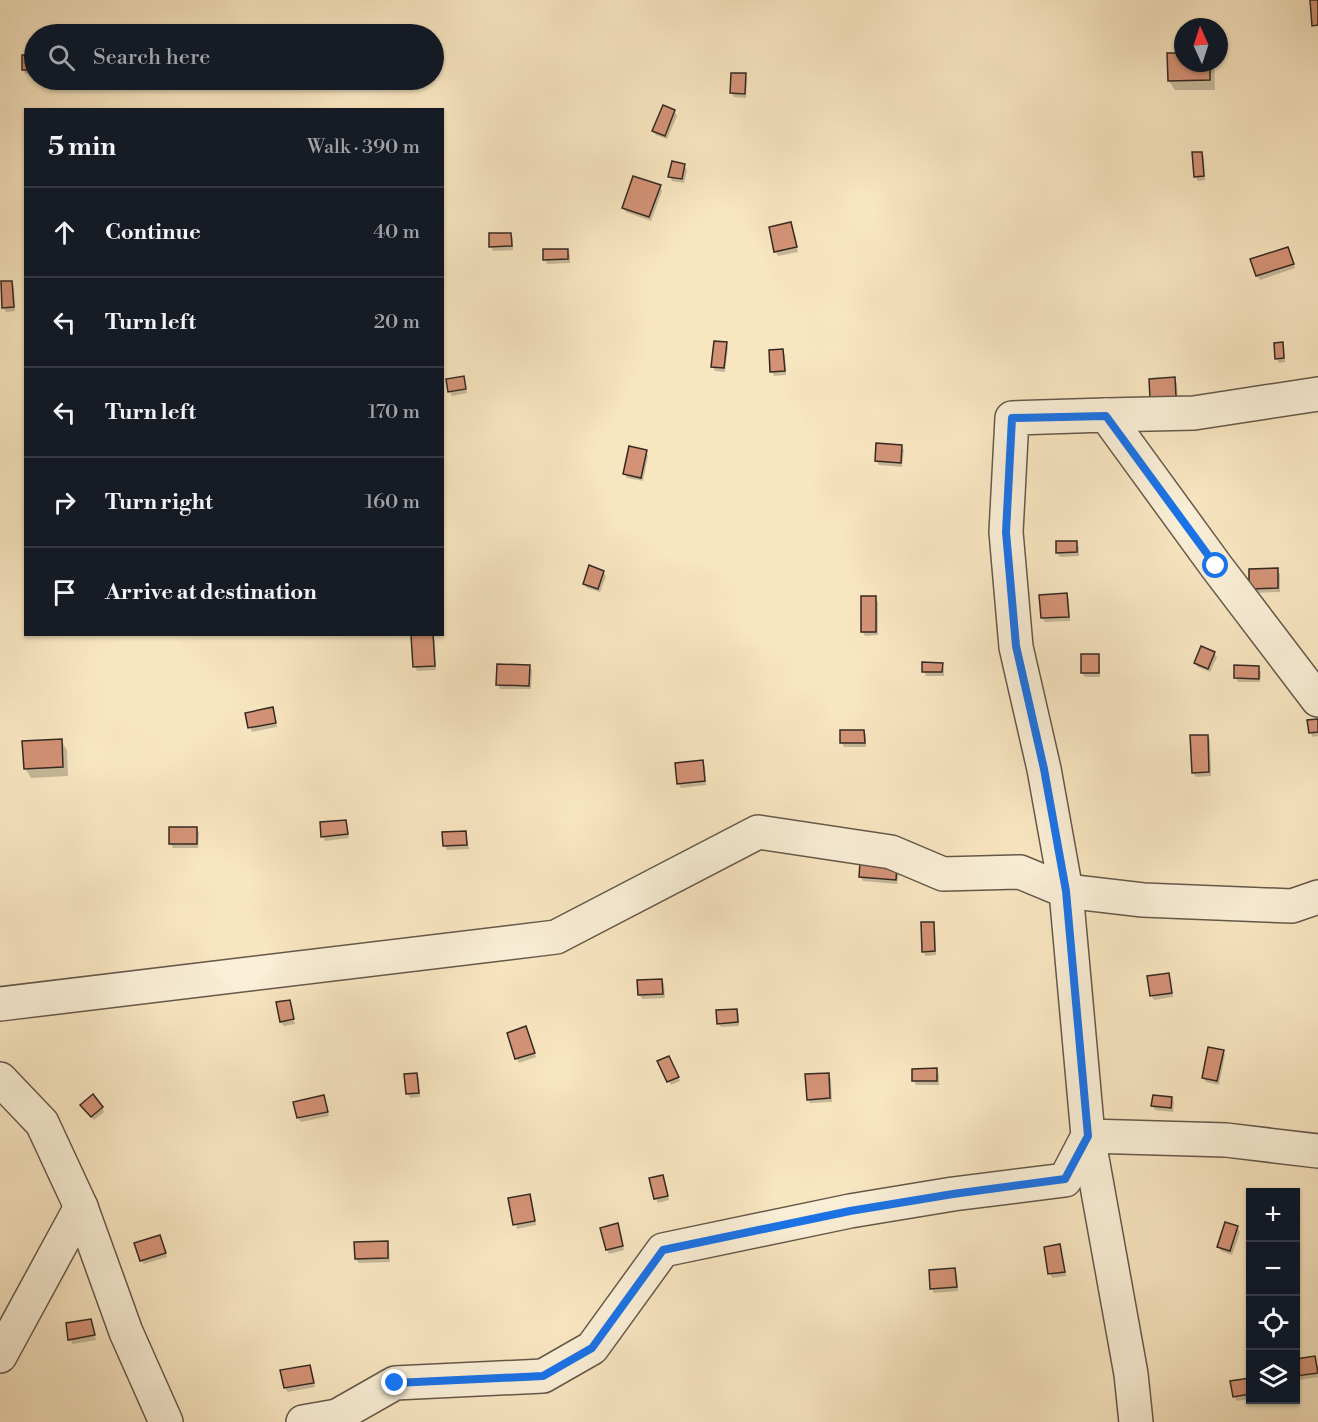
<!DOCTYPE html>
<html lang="en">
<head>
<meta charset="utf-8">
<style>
	:root { --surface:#171b24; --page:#242831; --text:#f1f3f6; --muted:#9ea1a6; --line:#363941 }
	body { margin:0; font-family:"Libre Bodoni",serif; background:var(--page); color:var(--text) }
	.controls { position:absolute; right:18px; bottom:18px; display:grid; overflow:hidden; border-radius:0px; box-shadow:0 2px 4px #0004 }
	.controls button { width:54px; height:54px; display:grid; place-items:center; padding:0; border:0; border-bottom:2px solid var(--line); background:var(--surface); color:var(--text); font:30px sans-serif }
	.compass { position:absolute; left:1174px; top:18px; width:54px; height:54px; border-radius:50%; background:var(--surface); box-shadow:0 2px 4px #0004; rotate:357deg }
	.stop { position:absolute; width:18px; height:18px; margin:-14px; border:4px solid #1a73e8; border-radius:50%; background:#fff }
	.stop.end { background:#1a73e8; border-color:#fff; box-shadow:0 2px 6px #0008 }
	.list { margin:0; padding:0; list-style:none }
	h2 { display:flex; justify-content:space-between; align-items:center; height:78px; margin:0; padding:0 24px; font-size:26px }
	h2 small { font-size:20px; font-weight:400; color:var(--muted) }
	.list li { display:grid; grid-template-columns:39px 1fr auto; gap:18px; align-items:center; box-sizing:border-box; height:90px; padding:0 24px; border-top:2px solid var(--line) }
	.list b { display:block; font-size:22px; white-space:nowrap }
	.list em { font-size:20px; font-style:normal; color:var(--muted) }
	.icon { flex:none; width:33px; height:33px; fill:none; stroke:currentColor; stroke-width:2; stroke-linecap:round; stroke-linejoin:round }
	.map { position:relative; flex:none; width:1318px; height:1422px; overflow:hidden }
	.search { position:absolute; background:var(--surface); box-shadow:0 2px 4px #0004; left:24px; top:24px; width:420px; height:66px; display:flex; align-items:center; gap:15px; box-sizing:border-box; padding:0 21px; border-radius:33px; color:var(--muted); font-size:22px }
	.panel { position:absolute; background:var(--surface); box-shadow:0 2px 4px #0004; left:24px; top:108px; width:420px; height:528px; border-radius:0px }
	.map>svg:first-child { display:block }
	.shadow { fill:#0003 }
	.building { fill:#d49377; stroke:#342922; stroke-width:1.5 }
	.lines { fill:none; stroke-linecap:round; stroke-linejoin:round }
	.minor-casing { stroke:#65584a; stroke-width:36 }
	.minor { stroke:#faefd7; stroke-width:33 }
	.route { stroke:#1a73e8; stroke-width:8 }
</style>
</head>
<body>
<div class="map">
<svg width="1318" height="1422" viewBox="0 0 1318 1422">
	<rect width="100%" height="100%" fill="#f8e6c1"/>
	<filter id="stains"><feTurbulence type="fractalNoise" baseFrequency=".00333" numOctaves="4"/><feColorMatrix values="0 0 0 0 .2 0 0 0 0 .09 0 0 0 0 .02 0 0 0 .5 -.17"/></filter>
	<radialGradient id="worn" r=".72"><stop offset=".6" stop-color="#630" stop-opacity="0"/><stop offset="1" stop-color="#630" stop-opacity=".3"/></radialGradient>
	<g class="shadow">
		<polygon points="1183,54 1183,63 1214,63 1215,90 1175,90 1169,81"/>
		<polygon points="24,56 34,56 34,74 26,74 23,70"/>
		<polygon points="745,75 747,79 746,98 734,97 731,92"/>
		<polygon points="674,111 677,116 667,139 656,135 653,131"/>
		<polygon points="1201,153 1204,157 1205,180 1198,181 1195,176"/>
		<polygon points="684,166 687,170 684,183 672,181 670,176"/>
		<polygon points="660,187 662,191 651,221 626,212 623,208"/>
		<polygon points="791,224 798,252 778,256 776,252"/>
		<polygon points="511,234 513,238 513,250 493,251 491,246"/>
		<polygon points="567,250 570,255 570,263 547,264 545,259"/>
		<polygon points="1290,253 1295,268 1260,280 1257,276"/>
		<polygon points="11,282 14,286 15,311 6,312 4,308"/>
		<polygon points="726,344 728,348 725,372 715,371 713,367"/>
		<polygon points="1282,344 1284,348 1285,362 1279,363 1276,358"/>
		<polygon points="782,351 785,355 786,375 774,376 772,372"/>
		<polygon points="463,378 467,393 452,396 450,392"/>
		<polygon points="1174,379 1177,383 1178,401 1154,402"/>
		<polygon points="901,446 904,450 902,467 879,465 876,461"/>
		<polygon points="646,452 648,456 643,481 627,478 624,473"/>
		<polygon points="1076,543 1079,547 1079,556 1060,557 1057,553"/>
		<polygon points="1277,570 1280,574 1280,592 1253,593 1251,589"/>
		<polygon points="603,572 606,576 600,592 587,588 585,584"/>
		<polygon points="1067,595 1069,599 1070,621 1045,622 1042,618 1041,596"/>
		<polygon points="875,598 878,602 878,635 865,636 862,631"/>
		<polygon points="432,636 435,640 436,670 417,671 415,666"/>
		<polygon points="1214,653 1217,657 1210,672 1198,667 1195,663"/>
		<polygon points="1098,656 1100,660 1100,677 1085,677 1082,673"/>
		<polygon points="942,665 944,669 944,676 926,676 924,671"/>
		<polygon points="529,666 532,670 531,689 500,689 498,684"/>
		<polygon points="1258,668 1261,672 1260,682 1238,682 1236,678"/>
		<polygon points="272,709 277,727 252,732 250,728"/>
		<polygon points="1318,721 1318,736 1313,737 1310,732"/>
		<polygon points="863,731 866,735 866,747 844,747 842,743"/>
		<polygon points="1207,736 1210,740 1211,776 1196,777 1193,773"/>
		<polygon points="61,741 67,750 68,776 31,778 25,768"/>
		<polygon points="702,762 705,766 706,785 681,788 678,783"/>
		<polygon points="345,821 349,838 325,841 323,836"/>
		<polygon points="197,829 199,833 198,848 173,848 170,843"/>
		<polygon points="465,832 467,837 469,849 447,850 445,846"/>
		<polygon points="899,872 897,884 863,881 860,876"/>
		<polygon points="933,924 935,928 936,955 926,956 923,952"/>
		<polygon points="1168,975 1171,979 1173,997 1154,1000 1151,995"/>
		<polygon points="662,980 664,984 665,998 642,999 640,995"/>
		<polygon points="289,1001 295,1024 284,1026 281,1022"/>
		<polygon points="736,1010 739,1014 739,1026 721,1027 718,1023"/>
		<polygon points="528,1032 536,1057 519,1063 516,1058"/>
		<polygon points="1223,1051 1225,1055 1219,1085 1206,1082 1203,1078"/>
		<polygon points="671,1062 680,1081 671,1085 669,1081"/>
		<polygon points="936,1069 939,1074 939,1085 916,1085 914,1081"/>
		<polygon points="416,1074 419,1078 420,1097 410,1098 408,1094"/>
		<polygon points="828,1074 831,1079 832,1102 810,1103 808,1099"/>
		<polygon points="323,1097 329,1116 301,1122 298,1118"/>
		<polygon points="1171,1098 1174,1102 1173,1112 1155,1110 1153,1106"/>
		<polygon points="102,1107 104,1112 94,1120 84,1109"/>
		<polygon points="662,1176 669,1200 658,1203 656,1198"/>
		<polygon points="529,1196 536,1225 517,1229 510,1199"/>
		<polygon points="617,1225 624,1250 609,1254 607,1249"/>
		<polygon points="1237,1227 1240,1232 1232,1255 1221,1251 1219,1247"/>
		<polygon points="162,1241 167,1257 144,1264 141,1260"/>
		<polygon points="387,1243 389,1247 390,1262 359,1263 356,1259"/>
		<polygon points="1060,1246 1066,1276 1052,1278 1050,1273"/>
		<polygon points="954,1270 957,1274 958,1291 934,1293 932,1289"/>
		<polygon points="90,1320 96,1340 72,1344 67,1325"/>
		<polygon points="1314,1357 1317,1361 1318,1377 1300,1380 1296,1360"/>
		<polygon points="310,1367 315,1387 288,1392 285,1388"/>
		<polygon points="1250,1380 1250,1399 1236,1401 1232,1383"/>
	</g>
	<g class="building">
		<polygon points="1310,0 1318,0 1318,25 1312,26"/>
		<polygon points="1167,53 1183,53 1183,63 1210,63 1210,80 1168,81"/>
		<rect x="22" y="55" width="12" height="15"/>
		<polygon points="731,73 746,73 745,94 730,93"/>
		<polygon points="663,105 675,110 665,136 652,131"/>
		<polygon points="1192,152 1202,152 1204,176 1194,177"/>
		<polygon points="672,161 685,164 682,179 668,177"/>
		<polygon points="633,176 661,185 649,217 622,208"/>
		<polygon points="791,222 797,247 774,252 769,227"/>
		<polygon points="489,233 511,233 512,246 489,247"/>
		<polygon points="1288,247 1294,264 1256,276 1250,259"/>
		<polygon points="543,249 568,249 568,259 543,260"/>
		<polygon points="1,281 12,281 14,307 2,308"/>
		<polygon points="714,341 727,342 724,368 711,367"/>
		<polygon points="1283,342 1284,358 1275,359 1274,343"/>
		<polygon points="783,349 785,371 770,372 769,350"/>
		<polygon points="464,376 466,389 448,392 446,379"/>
		<polygon points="1175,377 1176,397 1150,399 1149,379"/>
		<polygon points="876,443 902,445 901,463 875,461"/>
		<polygon points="629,446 647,450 641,478 623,474"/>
		<polygon points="1056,541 1077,541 1077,552 1056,553"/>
		<polygon points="589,565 604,571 598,589 583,584"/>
		<polygon points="1278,568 1278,588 1249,589 1249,569"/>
		<polygon points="1067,593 1069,617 1041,618 1039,595"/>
		<rect x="861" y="596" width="15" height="36"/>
		<polygon points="433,634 435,666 413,667 411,635"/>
		<polygon points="1201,646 1215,652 1208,669 1194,663"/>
		<rect x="1081" y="654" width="18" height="19"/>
		<polygon points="922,662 943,663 942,672 922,672"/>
		<polygon points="497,664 530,665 529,686 496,685"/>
		<polygon points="1234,665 1259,666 1259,679 1234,678"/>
		<polygon points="273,707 276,723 248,728 245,713"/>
		<polygon points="1318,719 1318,732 1309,733 1307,720"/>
		<polygon points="840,730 864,730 865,743 840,743"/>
		<polygon points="1190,735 1208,735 1209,772 1192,773"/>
		<polygon points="62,739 63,767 24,769 22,741"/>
		<polygon points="703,760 705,781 677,784 675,763"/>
		<polygon points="346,820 348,834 321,837 320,822"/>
		<rect x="169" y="827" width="28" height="17"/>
		<polygon points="466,831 467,845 443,846 442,832"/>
		<polygon points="860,862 897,866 896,880 859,877"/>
		<polygon points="921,922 934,922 935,951 922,952"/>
		<polygon points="1169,973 1172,993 1150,996 1147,976"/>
		<polygon points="662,979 663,994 638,995 637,980"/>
		<polygon points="290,1000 294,1019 280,1022 276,1002"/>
		<polygon points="737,1009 738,1022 717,1024 716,1010"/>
		<polygon points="526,1026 535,1053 515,1059 507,1033"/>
		<polygon points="1208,1047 1224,1050 1217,1081 1202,1078"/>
		<polygon points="669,1056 679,1077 667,1082 657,1061"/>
		<polygon points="937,1068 937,1081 912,1081 912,1069"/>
		<polygon points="417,1073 419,1093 406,1094 404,1074"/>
		<polygon points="829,1073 830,1098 807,1100 805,1074"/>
		<polygon points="93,1094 103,1107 91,1117 80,1105"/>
		<polygon points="324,1095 328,1112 297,1118 293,1102"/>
		<polygon points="1153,1095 1172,1097 1171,1108 1151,1106"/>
		<polygon points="663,1175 668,1196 654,1199 649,1178"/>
		<polygon points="530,1194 535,1221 513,1225 508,1198"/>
		<polygon points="1225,1222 1238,1226 1230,1251 1217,1247"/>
		<polygon points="618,1223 623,1246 606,1250 600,1228"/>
		<polygon points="160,1235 166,1253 140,1261 134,1243"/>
		<polygon points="388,1241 388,1258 355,1259 354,1242"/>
		<polygon points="1060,1244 1065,1272 1048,1274 1044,1247"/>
		<polygon points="955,1268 957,1287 930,1289 929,1270"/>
		<polygon points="91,1319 95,1335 68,1340 66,1323"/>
		<polygon points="1315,1356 1318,1373 1296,1376 1296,1359"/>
		<polygon points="310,1365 314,1383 284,1388 280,1370"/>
		<polygon points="1250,1378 1250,1394 1233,1397 1230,1381"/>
	</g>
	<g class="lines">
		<g class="minor-casing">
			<g id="minor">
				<polyline points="1106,415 1194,413 1318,394"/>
				<polyline points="0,1004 556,937 758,832 891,852 943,874 1020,872 1066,891 1143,900 1292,906 1318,897"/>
				<polyline points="0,1079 42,1123 81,1207 126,1332 166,1422"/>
				<polyline points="0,1356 81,1207"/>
				<polyline points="303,1422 337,1416 395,1383 543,1376 592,1348 663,1250 850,1211 953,1194 1065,1180 1088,1136 1226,1140 1318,1151"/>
				<polyline points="1136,1422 1131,1374 1088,1136 1066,891 1044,769 1016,647 1006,532 1012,418 1106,415 1216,566 1318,700"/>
			</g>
		</g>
		<use href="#minor" class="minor"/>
	</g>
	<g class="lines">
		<polyline class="route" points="395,1383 543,1376 592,1348 663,1250 850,1211 953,1194 1065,1179 1088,1136 1066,891 1044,769 1016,646 1006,532 1012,418 1106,416 1216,566"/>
	</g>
	<rect width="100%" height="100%" filter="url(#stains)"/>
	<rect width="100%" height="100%" fill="url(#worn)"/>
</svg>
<div class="controls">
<button>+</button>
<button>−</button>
<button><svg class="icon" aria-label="locate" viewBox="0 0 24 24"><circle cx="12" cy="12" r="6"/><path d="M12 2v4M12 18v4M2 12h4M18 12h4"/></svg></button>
<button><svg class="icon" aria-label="layers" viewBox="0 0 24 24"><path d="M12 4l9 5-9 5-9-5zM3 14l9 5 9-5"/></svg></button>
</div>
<svg class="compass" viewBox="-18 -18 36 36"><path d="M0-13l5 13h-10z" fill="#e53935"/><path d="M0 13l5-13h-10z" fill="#9ea1a6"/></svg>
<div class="stop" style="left:1216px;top:566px"></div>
<div class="stop end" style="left:395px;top:1383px"></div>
<div class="search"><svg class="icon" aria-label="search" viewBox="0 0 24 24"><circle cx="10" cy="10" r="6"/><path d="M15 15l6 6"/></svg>Search here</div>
<section class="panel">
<h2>5 min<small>Walk · 390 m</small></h2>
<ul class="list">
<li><svg class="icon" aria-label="ahead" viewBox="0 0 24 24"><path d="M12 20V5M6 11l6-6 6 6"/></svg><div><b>Continue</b></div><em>40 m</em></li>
<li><svg class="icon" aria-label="left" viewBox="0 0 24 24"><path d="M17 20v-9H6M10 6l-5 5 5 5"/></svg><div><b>Turn left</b></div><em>20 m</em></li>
<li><svg class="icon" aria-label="left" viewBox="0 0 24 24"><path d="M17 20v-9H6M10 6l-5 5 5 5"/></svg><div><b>Turn left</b></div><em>170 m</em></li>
<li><svg class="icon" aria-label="right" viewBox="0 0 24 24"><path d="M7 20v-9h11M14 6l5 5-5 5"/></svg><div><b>Turn right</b></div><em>160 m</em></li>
<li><svg class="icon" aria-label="arrive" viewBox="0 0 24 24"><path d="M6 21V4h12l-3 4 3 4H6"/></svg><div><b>Arrive at destination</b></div></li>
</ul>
</section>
</div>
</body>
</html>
